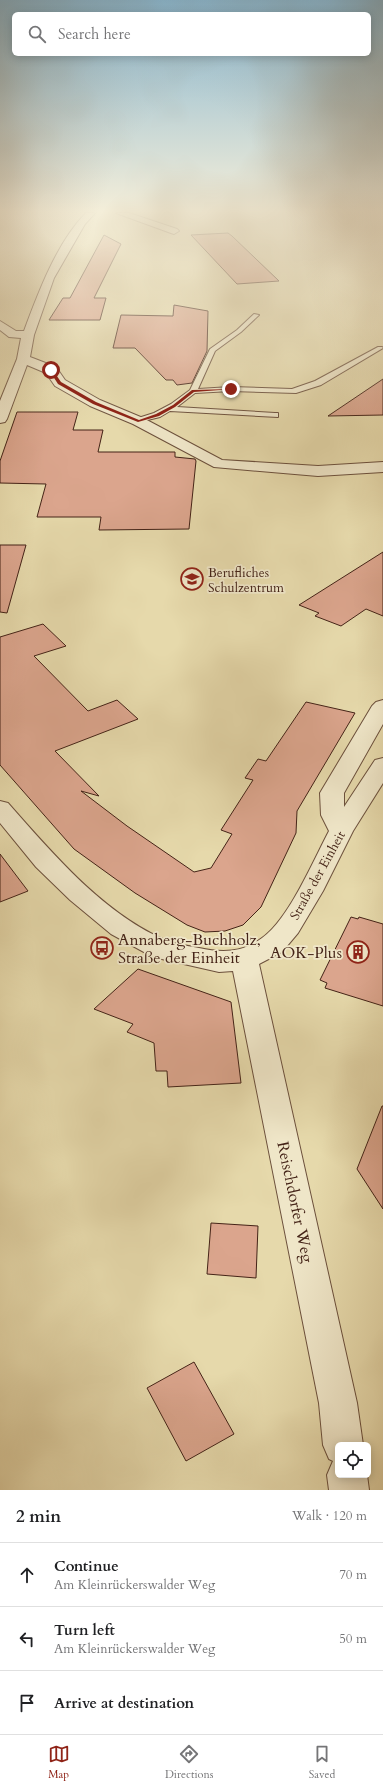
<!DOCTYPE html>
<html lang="en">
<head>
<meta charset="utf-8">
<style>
	:root { --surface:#fff; --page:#f6f6f6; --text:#202124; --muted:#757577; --line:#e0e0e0; --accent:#8f2418 }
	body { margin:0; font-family:Cardo,serif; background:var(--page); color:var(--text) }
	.controls { position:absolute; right:12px; bottom:12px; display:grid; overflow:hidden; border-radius:6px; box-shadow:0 2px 10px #0003 }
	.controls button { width:36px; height:36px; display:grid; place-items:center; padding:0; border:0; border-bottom:1px solid var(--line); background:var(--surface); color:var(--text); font:20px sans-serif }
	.stop { position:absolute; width:12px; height:12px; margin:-9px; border:3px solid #8f2418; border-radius:50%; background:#fff }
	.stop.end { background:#8f2418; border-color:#fff; box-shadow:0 1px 4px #0008 }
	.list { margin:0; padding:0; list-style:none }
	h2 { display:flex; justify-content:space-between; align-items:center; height:52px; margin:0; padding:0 16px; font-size:17px }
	h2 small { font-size:13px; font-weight:400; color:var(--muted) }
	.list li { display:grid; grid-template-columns:26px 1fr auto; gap:12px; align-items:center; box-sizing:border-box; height:64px; padding:0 16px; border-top:1px solid var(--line) }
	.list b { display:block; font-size:15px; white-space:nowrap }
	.list p { margin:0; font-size:13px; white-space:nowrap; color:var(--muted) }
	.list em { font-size:13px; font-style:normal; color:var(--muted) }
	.icon { flex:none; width:22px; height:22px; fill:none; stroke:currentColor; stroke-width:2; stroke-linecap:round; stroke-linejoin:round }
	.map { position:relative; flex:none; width:383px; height:1490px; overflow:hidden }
	.search { position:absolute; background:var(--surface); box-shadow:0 2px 10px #0003; left:12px; right:12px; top:12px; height:44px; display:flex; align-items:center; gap:10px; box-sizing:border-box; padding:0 14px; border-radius:6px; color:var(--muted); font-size:15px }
	.sheet { height:244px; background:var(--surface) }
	nav { display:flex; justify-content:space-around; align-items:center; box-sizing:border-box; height:56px; border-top:1px solid var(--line); background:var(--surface); font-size:11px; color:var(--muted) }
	nav a { display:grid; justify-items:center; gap:2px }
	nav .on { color:var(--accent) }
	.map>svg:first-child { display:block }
	.building { fill:#dba58d; stroke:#442317 }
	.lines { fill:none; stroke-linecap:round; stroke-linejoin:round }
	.lane-casing { stroke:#6c503c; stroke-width:2 }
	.street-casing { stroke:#6c503c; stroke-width:2 }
	.lane { fill:#efe6c8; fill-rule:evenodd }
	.street { fill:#efe6c8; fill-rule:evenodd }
	.route { fill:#8f2418 }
	.labels { text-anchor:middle; stroke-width:3.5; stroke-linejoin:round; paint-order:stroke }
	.poi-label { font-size:13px; fill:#442317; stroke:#efe6c8; text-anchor:start }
	.street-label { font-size:13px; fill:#442317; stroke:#efe6c8 }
	.near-poi-label { font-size:16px; fill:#442317; stroke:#efe6c8; text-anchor:start }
	.near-street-label { font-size:16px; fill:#442317; stroke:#efe6c8 }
</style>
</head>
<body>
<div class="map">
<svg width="383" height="1490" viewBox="0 0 383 1490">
	<rect width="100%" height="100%" fill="#e6d9ab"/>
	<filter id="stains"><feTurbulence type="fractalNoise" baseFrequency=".005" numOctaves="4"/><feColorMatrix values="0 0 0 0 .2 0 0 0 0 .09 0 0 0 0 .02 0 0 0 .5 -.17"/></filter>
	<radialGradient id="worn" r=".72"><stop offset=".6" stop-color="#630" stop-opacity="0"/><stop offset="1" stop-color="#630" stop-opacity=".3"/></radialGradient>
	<g class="building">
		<polygon points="228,233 232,236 279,281 237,284 191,235"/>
		<polygon points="104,235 121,244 94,298 106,298 100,320 49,320 63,298 70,298"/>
		<polygon points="174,305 208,311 207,351 192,383 177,385 173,380 166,380 135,348 113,348 121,315 173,316"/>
		<polygon points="383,379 383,415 328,416"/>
		<polygon points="17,412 78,412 73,430 103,430 98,452 175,452 175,457 195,459 196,461 189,529 99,530 101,517 37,517 46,484 0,483 0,461"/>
		<polygon points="0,545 26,545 7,613 0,612"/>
		<polygon points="383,552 383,616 366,609 341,626 315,616 319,613 299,605"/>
		<polygon points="43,624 66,646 34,656 88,711 117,700 138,719 55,751 99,796 81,791 127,826 194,872 211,868 232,834 221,830 253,780 245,778 258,759 266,761 306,702 355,713 297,811 296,833 261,907 243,925 225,931 205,932 187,925 135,893 74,849 0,765 0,637"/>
		<polygon points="0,854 28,891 0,902"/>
		<polygon points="351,917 358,919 359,917 383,924 383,1006 325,988 327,983 320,980"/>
		<polygon points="138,969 231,1002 241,1083 168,1087 167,1071 156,1071 154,1043 127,1032 133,1024 94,1009"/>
		<polygon points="382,1106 383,1106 383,1209 357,1169"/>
		<polygon points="211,1223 258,1226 256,1278 207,1274"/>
		<polygon points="194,1362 234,1434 186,1461 147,1388"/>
	</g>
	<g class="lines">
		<g class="lane-casing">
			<polygon id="lane" points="254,314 259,315 241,332 215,351 198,389 231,387 292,389 315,381 378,347 382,347 383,348 321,385 296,393 231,391 195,393 177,407 275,413 278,413 278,417 170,411 160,417 135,423 135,419 154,413 171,404 190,390 210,349 237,330"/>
		</g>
		<g class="street-casing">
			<g id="street">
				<path d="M 86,213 L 95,213 L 85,224 L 54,278 L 34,335 L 30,357 L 56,367 L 65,380 L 100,400 L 143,418 L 222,460 L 318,466 L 383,462 L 383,472 L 318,476 L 214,467 L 133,424 L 90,406 L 55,386 L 46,373 L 27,365 L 7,419 L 5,422 L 0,423 L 0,401 L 17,359 L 21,338 L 9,337 L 0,330 L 0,321 L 16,331 L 24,331 C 38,293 57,242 86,213 Z"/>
				<polygon points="116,213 129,213 177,229 179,231 174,234 171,233"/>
				<path d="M 383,700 L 383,724 L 344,793 L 344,807 L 375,760 L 383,758 L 383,783 L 353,831 L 323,891 L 298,933 L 282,952 L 259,964 L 357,1403 L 363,1445 L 338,1445 L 338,1475 L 367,1475 L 369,1490 L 329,1490 L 327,1475 L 333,1461 L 329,1459 L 323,1445 L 319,1403 L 233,971 L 219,972 L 153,957 L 111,934 L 70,900 L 36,867 L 0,823 L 0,801 L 8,803 C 52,853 106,917 170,942 C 179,945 190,946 199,948 C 222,953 242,953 262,938 C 289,919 313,861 329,831 L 321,815 L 320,793 L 372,706 L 376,702 Z"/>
			</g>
		</g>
		<use href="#lane" class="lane"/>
		<use href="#street" class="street"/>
	</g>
	<linearGradient id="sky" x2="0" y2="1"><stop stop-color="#87b6d0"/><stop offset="0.5" stop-color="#f4eed9"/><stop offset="1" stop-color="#f4eed9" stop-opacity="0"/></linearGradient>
	<rect width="383" height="422" fill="url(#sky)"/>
	<polygon class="route" points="52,369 61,382 96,402 139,420 156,414 173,405 192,390 233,389 194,392 175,407 159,416 138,422 93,404 58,384 49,370"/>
	<defs>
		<g id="school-ring" transform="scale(1.15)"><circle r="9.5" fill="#efe6c8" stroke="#8f2418" stroke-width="1.5"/><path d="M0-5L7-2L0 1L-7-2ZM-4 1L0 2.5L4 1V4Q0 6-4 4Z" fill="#8f2418"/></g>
		<g id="bus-ring" transform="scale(1.15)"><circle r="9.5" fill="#efe6c8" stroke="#8f2418" stroke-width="1.5"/><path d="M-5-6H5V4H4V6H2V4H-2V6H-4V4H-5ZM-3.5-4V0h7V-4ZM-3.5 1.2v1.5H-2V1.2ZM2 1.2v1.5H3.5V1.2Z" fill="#8f2418"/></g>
		<g id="building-ring" transform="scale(1.15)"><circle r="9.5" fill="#efe6c8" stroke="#8f2418" stroke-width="1.5"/><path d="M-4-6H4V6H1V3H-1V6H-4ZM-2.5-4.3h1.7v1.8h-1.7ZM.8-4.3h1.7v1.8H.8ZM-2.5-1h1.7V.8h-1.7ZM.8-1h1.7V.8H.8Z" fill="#8f2418"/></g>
	</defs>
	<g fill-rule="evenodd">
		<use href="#school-ring" x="192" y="579"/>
		<use href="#bus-ring" x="102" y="948"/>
		<use href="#building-ring" x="358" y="952"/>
	</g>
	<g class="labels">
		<g class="poi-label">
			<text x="208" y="577">Berufliches<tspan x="208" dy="15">Schulzentrum</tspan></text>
		</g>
		<g class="street-label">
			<text transform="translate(317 875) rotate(-61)" y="5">Straße der Einheit</text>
		</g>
		<g class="near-poi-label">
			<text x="118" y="945">Annaberg-Buchholz,<tspan x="118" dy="18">Straße der Einheit</tspan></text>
			<text x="342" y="958" text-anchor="end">AOK-Plus</text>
		</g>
		<g class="near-street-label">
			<text transform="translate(296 1202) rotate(78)" y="6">Reischdorfer Weg</text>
		</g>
	</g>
	<rect width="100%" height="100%" filter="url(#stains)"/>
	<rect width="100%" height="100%" fill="url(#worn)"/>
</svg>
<div class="controls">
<button><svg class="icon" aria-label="locate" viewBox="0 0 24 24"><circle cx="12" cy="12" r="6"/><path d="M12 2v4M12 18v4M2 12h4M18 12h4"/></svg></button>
</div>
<div class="stop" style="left:51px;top:370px"></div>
<div class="stop end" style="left:231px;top:389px"></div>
<div class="search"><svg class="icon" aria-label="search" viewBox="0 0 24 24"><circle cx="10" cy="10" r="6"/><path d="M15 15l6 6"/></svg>Search here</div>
</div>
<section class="sheet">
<h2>2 min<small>Walk · 120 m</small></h2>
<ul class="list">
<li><svg class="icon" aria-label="ahead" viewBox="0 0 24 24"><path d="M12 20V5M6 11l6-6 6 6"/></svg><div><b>Continue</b><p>Am Kleinrückerswalder Weg</p></div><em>70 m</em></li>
<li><svg class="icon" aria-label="left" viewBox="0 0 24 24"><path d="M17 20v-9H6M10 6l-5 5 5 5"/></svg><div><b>Turn left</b><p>Am Kleinrückerswalder Weg</p></div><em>50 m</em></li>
<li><svg class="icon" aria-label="arrive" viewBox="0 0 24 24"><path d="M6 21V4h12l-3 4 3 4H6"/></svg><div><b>Arrive at destination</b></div></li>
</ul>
</section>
<nav>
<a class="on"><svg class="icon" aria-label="map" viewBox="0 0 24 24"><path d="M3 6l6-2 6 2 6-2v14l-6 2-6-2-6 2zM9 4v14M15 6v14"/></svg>Map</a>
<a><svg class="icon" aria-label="directions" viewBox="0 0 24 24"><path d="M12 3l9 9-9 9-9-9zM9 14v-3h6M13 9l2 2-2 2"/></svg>Directions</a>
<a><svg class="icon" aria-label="saved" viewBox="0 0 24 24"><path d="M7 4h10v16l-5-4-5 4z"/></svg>Saved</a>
</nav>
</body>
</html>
